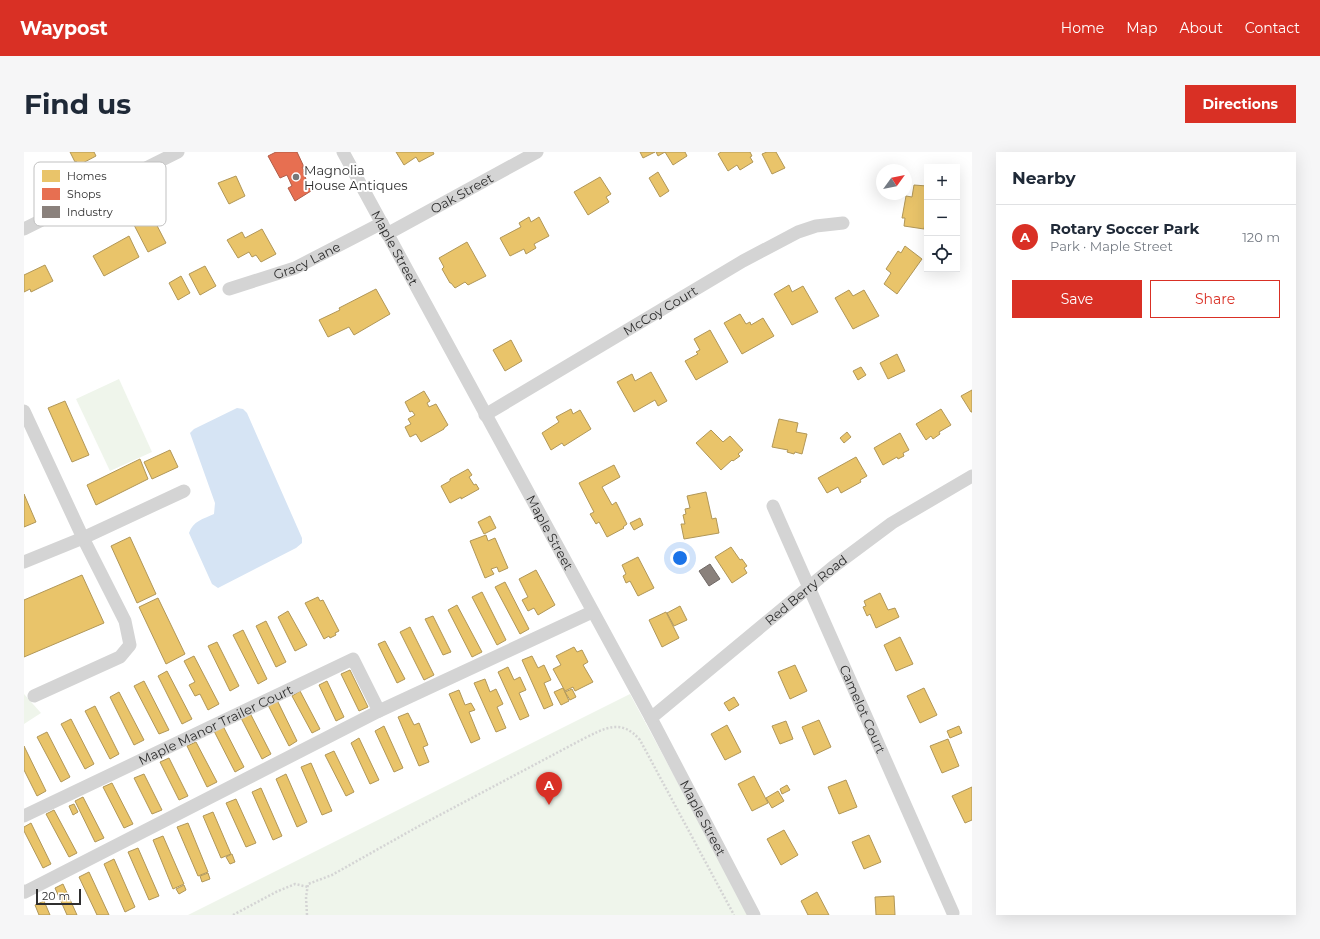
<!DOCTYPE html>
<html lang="en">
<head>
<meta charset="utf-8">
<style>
	:root { --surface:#fff; --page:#f6f6f7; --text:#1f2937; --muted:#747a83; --line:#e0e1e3; --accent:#d93025 }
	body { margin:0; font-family:Montserrat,sans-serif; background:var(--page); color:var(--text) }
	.controls { position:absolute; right:12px; top:12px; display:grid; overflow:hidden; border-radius:0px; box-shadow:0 4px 16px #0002 }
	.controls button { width:36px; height:36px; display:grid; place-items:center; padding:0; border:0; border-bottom:1px solid var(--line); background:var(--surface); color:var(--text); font:20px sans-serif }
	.compass { position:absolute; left:852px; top:12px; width:36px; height:36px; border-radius:50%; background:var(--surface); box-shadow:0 4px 16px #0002; rotate:57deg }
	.scale { position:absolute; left:12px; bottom:10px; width:45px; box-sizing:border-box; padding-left:4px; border:2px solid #2f2f2f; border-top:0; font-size:11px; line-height:14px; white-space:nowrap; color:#2f2f2f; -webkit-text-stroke:3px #fff; paint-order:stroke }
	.you { position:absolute; left:656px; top:406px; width:14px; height:14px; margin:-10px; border:3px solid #fff; border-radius:50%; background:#1a73e8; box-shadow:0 0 0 6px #1a73e833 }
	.badge { display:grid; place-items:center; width:26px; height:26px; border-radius:50%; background:var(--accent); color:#fff; font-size:13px; font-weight:700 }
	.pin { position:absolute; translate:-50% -33px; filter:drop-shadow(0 1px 2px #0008) }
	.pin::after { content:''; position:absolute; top:21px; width:14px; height:12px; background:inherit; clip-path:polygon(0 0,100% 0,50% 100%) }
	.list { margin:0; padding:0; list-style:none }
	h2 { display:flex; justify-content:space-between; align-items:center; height:52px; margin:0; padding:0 16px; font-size:17px }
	h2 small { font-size:13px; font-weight:400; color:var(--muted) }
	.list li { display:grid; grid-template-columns:26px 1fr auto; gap:12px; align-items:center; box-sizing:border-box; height:64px; padding:0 16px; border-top:1px solid var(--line) }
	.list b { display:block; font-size:15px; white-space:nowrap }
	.list p { margin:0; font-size:13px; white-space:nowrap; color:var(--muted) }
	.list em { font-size:13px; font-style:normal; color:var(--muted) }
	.actions { display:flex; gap:8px; padding:12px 16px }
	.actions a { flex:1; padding:9px 0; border:1px solid var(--accent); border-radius:0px; text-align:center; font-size:14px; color:var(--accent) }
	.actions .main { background:var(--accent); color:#fff }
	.icon { flex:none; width:22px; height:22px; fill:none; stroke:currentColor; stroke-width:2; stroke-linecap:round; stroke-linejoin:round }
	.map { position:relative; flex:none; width:948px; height:763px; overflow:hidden; border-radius:0px }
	header { display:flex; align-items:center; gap:24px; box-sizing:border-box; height:56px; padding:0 20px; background:var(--accent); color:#fff }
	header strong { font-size:19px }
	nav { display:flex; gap:22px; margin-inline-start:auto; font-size:14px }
	.intro { display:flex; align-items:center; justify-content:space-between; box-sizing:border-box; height:96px; padding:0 24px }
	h1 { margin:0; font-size:28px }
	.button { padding:10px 18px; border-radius:0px; background:var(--accent); color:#fff; font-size:14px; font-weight:700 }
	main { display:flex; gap:24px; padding:0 24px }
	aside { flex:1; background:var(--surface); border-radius:0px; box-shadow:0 4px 16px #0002 }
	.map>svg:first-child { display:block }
	.green { fill:#eff5eb }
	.water { fill:#d6e4f4 }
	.homes { fill:#e9c46a; stroke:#b19758 }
	.shops { fill:#e76f51; stroke:#b05c47 }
	.industry { fill:#8a817c; stroke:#6f6865 }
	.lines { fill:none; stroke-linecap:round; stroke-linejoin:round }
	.path { stroke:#d4d4d4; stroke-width:2.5; stroke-dasharray:2 2; stroke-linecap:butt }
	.street { stroke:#d4d4d4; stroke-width:13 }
	.poi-dot { fill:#787878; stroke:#fff; stroke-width:1.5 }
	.labels { text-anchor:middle; stroke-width:4; stroke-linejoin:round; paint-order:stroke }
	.poi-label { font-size:13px; fill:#2f2f2f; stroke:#fff; text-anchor:start }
	.street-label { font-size:13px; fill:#2f2f2f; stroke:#fff }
	.key { fill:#fff; stroke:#c1c1c1; stroke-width:1 }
	.key-label { font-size:11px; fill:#2f2f2f }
</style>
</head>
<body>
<header>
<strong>Waypost</strong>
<nav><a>Home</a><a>Map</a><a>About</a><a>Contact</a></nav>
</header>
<div class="intro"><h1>Find us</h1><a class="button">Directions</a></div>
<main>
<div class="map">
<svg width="948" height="763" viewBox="0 0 948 763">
	<rect width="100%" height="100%" fill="#fff"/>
	<g class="green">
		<polygon points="95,227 128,300 86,319 52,247"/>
		<polygon points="0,542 17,561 0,572"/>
		<polygon points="606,542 725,763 164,763"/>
	</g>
	<path class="water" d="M 213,256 L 219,257 L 223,261 L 278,386 L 278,391 L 272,396 L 194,436 L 188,432 L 165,381 C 169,369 179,367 190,362 L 191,351 L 166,281 L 170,277 Z"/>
	<g class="homes">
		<polygon points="46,0 70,0 72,4 55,13 52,9 51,10"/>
		<polygon points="372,0 409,0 410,2 395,10 392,5 380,13"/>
		<polygon points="616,0 631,0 619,6"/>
		<polygon points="632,0 661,0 663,4 649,13 641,0 634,4"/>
		<polygon points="697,0 726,0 728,4 726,5 729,10 716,18 713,13 704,19 694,2"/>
		<polygon points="743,0 752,0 761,16 748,22 738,2"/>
		<polygon points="634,20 645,39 636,45 625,26"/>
		<polygon points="212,24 221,44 205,52 194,31"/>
		<polygon points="576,25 587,42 582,45 585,50 564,63 550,40"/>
		<polygon points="890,33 903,34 903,59 900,77 880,74 881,66 878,66 882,44 888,45"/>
		<polygon points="127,62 142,91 124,100 109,71"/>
		<polygon points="505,65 507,70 515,65 525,84 510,92 512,96 502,102 500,97 486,104 476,86 497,75 495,71"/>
		<polygon points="238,77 252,102 237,110 232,103 228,105 225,100 214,106 203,88 218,80 221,86"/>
		<polygon points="105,84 115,105 80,124 69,104"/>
		<polygon points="443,90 462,124 444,133 441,130 431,136 427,131 426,131 418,117 420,115 415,106"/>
		<polygon points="881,94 898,107 873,142 860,132 867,121 862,117 874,99 877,101"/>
		<polygon points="21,113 29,129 7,140 6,137 0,140 0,123"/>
		<polygon points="181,114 192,134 176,143 165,122"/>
		<polygon points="157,124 166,141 154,148 145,131"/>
		<polygon points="765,133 768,140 779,134 794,160 768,173 750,142"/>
		<polygon points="352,137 366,162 330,183 325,175 304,185 295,168 316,158 315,156"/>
		<polygon points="825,138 829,144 840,138 855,164 829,177 811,146"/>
		<polygon points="716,162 722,172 726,170 727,173 739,166 750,184 718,202 700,171"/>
		<polygon points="686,178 704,210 672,228 661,209 674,202 672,200 676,198 670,187"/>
		<polygon points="487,188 498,209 481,219 469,198"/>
		<polygon points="873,202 881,219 864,227 856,211"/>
		<polygon points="837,215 842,223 834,228 829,219"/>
		<polygon points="627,220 643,249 634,254 631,248 610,260 593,230 608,222 611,229"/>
		<polygon points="948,238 948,260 947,260 937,244"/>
		<polygon points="400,239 406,249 403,251 405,255 412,252 424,273 420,276 420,277 397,290 392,282 386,285 381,275 387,272 384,267 391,263 388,259 386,260 381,250"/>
		<polygon points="41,249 65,303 48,310 24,256"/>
		<polygon points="547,257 549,262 556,258 567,277 540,294 538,291 527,298 518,281 535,270 532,265"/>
		<polygon points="917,257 927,273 915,280 916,282 909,287 907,284 902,288 892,272"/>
		<polygon points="755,267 774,271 772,280 783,282 778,302 771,300 770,302 763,300 764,298 748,295"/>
		<polygon points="687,278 699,290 706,284 719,298 714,302 716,304 709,309 708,308 697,318 672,291"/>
		<polygon points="823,280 827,285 820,291 816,286"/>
		<polygon points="876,281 885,298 879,301 880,304 874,307 873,305 859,313 850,296"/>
		<polygon points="146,298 154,315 128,327 120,310"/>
		<polygon points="832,305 843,324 836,328 837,330 817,341 814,335 803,341 794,326"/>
		<polygon points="116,307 124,327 72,353 63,333"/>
		<polygon points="590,313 596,325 578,335 588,353 592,350 603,372 599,375 600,376 583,385 575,370 572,372 566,362 570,360 555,331"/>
		<polygon points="444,317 448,323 445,325 450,333 452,332 455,337 437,347 437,345 426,351 417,334 426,329 426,327"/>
		<polygon points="682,340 688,367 692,366 695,381 660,387 657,372 661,372 659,363 662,362 661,357 666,356 663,344"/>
		<polygon points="0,342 12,370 0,375"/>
		<polygon points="466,364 472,376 460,382 454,370"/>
		<polygon points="616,366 619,373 610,378 606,371"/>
		<polygon points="462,383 464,389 471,386 484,416 475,420 473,415 467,417 470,422 461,426 446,389"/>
		<polygon points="106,385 132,442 113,451 87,394"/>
		<polygon points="707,395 716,408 718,407 723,414 720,416 723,421 708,431 691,405"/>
		<polygon points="614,405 630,436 614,444 606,429 602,431 599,424 602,422 598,413"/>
		<polygon points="512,418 531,453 514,463 510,456 504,459 498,448 504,445 495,427"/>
		<polygon points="58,423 80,471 0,505 0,448"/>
		<polygon points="481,430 505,477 496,482 471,435"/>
		<polygon points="458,440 482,488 473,493 448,445"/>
		<polygon points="856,441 864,458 871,456 875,465 852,476 846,462 843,464 839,455 842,454 840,449"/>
		<polygon points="294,445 296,449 299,448 315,479 311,481 312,483 306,486 305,484 300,487 281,451"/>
		<polygon points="134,446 161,502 142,512 115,455"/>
		<polygon points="433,453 458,500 448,505 424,458"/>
		<polygon points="656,454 663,468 650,474 643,461"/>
		<polygon points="264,459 283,493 271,499 254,465"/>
		<polygon points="642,460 655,486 638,495 625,468"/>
		<polygon points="409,464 427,500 419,503 401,467"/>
		<polygon points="242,469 262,510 252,515 232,474"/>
		<polygon points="386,475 410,523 400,528 376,480"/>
		<polygon points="219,478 243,527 234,532 209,483"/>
		<polygon points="876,485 889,512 872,519 860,493"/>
		<polygon points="361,489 381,527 373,531 354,492"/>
		<polygon points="193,490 215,534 206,539 184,494"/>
		<polygon points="550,495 553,500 558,498 564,510 559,513 569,530 551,539 549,535 541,539 529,517 537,513 532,504"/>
		<polygon points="170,504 195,552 184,558 176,542 171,544 165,533 171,530 160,509"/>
		<polygon points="508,504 514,516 520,513 527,528 520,531 529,553 520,557 498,508"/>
		<polygon points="771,513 783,539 766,547 754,520"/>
		<polygon points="484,515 490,528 496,525 502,538 495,541 505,564 496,568 474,520"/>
		<polygon points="326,518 344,555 335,559 317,522"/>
		<polygon points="143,519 168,567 158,572 134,524"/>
		<polygon points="461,527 466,540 472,537 479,552 473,555 482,576 472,580 450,531"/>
		<polygon points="120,529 145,578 135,582 110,534"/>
		<polygon points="303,529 320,565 312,569 295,533"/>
		<polygon points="539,536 545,549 537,553 530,540"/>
		<polygon points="900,536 913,563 896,571 883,544"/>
		<polygon points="548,537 552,545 546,548 541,540"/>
		<polygon points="435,538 441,553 447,551 451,558 445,560 456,587 447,591 425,542"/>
		<polygon points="276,539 296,577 288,581 268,544"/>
		<polygon points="95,540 120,588 110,593 86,545"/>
		<polygon points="710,545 715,553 705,559 700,551"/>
		<polygon points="253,548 273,589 265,594 244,553"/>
		<polygon points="71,554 95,602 86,607 61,559"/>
		<polygon points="226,561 247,602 238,607 217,566"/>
		<polygon points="384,561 390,573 395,571 404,593 399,595 405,610 395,614 374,565"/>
		<polygon points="47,567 70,612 61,617 37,572"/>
		<polygon points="795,568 807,595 790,603 778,575"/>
		<polygon points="762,569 769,587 756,592 748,574"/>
		<polygon points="703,573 717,600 701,608 687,582"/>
		<polygon points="199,574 220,615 211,620 190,579"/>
		<polygon points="360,574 379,616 370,620 351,579"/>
		<polygon points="935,574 938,581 926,586 923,579"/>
		<polygon points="23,580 46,625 37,630 13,585"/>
		<polygon points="335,586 355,628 346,632 327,591"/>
		<polygon points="924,587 935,614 918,621 906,594"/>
		<polygon points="172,590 193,630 183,635 163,594"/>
		<polygon points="0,594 22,639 13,644 0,618"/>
		<polygon points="310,599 330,640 322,644 301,603"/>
		<polygon points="145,606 164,644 155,648 136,610"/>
		<polygon points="287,611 308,659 298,663 277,615"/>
		<polygon points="120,622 138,658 128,662 110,626"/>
		<polygon points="262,622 283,670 273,675 252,627"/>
		<polygon points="730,624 744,651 728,659 714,632"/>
		<polygon points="822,628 833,655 815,662 804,635"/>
		<polygon points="88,631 109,672 100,676 79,635"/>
		<polygon points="763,633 766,638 758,642 756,637"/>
		<polygon points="948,635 948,668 941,671 928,644"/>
		<polygon points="237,636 258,684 249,688 228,640"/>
		<polygon points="754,639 760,649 748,656 742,646"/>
		<polygon points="59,645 80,686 71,690 51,649"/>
		<polygon points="212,647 232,691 222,695 202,651"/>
		<polygon points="50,652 54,660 49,663 45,654"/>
		<polygon points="30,658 53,701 45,705 22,662"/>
		<polygon points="189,660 207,702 197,706 179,664"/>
		<polygon points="7,671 27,712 19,716 0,679 0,675"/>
		<polygon points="164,671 184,720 174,724 153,675"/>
		<polygon points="760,678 774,703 757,713 743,687"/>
		<polygon points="845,683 857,710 840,717 828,690"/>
		<polygon points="139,684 160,732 149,737 129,688"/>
		<polygon points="114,696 135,744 125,748 104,700"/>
		<polygon points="208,702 211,710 206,712 202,705"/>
		<polygon points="90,707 111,755 101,760 80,712"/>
		<polygon points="65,720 85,763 73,763 55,725"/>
		<polygon points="184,721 186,727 178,730 176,724"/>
		<polygon points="39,732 53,763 43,763 31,736"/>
		<polygon points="160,733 162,738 155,742 152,737"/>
		<polygon points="793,740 805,763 784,763 777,749"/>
		<polygon points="870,744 871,763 852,763 851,745"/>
		<polygon points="20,749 26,763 15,763 11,753"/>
	</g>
	<polygon class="shops" points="252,0 273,0 280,15 278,15 280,19 279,20 287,39 271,49 264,36 268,34 263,23 256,26 244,4"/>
	<polygon class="industry" points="686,412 696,427 685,434 675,419"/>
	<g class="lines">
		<g class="path">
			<polyline points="209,763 252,740 271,732 284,735"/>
			<path d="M 283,763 L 282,745 L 284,732 L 308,723 L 395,674 L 559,587 C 581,576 597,566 616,588 L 710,763"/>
		</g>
		<g class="street">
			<path id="s1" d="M 319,0 L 627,566 L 730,763"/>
			<polyline points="0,77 154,0"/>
			<path id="s2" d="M 363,82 L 513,0"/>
			<path id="s3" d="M 205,137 L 271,116 L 358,71"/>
			<polyline points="0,259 59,386 101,469 106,493 96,505 10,544"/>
			<path id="s4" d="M 461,263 L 719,109 L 774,80 L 792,74 L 819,71"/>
			<path id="s5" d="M 749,354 L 929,761"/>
			<polyline points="0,410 59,386 160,339"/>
			<polyline points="355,559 568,460"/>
			<path id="s6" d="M 627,566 L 809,415 L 868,371 L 948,324"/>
			<path id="s7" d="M 0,664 L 329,507 L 355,559 L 1,740 L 0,739"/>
		</g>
	</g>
	<circle class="poi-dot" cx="272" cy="25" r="4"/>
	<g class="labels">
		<g class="poi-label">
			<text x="280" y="23">Magnolia<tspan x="280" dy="15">House Antiques</tspan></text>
		</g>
		<g class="street-label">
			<text dy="5" stroke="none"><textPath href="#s2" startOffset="85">Oak Street</textPath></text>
			<text dy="5" stroke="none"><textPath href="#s1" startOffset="109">Maple Street</textPath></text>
			<text dy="5" stroke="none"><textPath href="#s3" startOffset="83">Gracy Lane</textPath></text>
			<text dy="5" stroke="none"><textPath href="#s4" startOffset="204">McCoy Court</textPath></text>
			<text dy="5" stroke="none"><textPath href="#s1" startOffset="433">Maple Street</textPath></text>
			<text dy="5" stroke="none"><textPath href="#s6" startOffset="201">Red Berry Road</textPath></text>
			<text dy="5" stroke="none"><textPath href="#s5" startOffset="222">Camelot Court</textPath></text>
			<text dy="5" stroke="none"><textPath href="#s7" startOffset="212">Maple Manor Trailer Court</textPath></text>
			<text dy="5" stroke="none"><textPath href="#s1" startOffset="757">Maple Street</textPath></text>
		</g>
	</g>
	<rect x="10" y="10" width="132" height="64" rx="6" class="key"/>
	<rect x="18" y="18" width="18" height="12" fill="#e9c46a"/>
	<rect x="18" y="36" width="18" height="12" fill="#e76f51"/>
	<rect x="18" y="54" width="18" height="12" fill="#8a817c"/>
	<g class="key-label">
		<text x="43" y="28">Homes</text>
		<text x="43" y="46">Shops</text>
		<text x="43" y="64">Industry</text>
	</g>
</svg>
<div class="controls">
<button>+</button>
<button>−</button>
<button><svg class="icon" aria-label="locate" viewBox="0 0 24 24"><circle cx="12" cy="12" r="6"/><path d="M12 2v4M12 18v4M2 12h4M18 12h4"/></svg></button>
</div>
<svg class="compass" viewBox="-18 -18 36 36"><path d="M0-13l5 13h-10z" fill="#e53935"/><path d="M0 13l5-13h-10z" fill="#747a83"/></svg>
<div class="scale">20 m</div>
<div class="you"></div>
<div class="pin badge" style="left:525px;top:653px">A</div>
</div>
<aside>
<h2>Nearby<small></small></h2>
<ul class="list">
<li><span class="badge">A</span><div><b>Rotary Soccer Park</b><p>Park · Maple Street</p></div><em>120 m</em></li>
</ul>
<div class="actions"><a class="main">Save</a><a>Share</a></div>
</aside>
</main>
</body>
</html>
